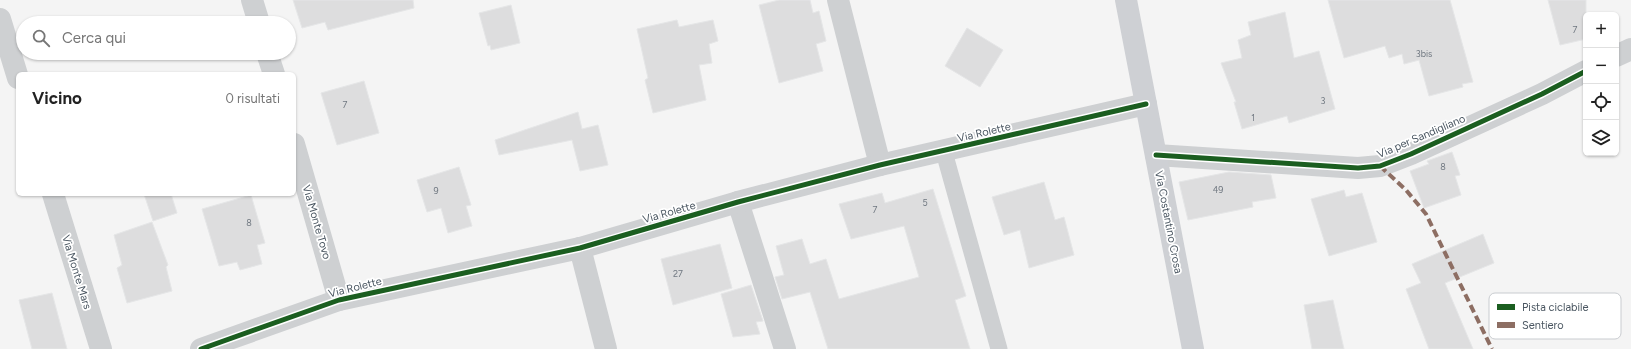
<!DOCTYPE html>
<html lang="it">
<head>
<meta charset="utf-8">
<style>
	:root { --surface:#fff; --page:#f2f2f2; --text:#222; --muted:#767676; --line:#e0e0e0 }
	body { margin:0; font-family:Figtree,sans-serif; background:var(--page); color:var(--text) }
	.controls { position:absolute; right:12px; top:12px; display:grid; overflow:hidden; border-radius:6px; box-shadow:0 1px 3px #0004 }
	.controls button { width:36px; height:36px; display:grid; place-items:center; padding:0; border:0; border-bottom:1px solid var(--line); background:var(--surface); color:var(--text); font:20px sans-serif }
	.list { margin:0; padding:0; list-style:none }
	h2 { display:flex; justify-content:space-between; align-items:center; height:52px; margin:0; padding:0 16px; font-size:17px }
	h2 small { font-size:13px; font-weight:400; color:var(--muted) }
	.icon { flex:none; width:22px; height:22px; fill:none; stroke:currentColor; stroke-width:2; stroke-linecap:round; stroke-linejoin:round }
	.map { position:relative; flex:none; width:1631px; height:349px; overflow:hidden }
	.search { position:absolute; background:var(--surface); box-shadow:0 1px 3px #0004; left:16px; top:16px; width:280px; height:44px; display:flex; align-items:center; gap:10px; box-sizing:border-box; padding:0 14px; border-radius:22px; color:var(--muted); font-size:15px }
	.panel { position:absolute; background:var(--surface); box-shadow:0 1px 3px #0004; left:16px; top:72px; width:280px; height:124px; border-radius:6px }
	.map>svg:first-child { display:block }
	.building { fill:#ddddde; stroke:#e5e6e7 }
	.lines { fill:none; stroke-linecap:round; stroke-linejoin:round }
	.lane { stroke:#ced0d2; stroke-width:17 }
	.street { stroke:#ced0d2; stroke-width:22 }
	.secondary { stroke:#ced0d4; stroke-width:22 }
	.quiet { stroke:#8d6e63; stroke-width:4; stroke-dasharray:8 4; stroke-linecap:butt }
	.cycleway-casing { stroke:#fff; stroke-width:8 }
	.cycleway { stroke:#1b5e20; stroke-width:5 }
	.labels { text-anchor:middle; stroke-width:3.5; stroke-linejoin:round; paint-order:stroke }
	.number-label { font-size:9px; fill:#707881 }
	.street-label { font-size:11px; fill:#4a5661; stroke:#fff }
	.key { fill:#fff; stroke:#c9ccd0; stroke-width:1 }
	.key-label { font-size:11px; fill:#4a5661 }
</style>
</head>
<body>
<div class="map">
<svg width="1631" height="349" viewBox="0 0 1631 349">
	<rect width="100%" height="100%" fill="#f4f4f4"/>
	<g class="building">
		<polygon points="293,0 413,0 414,8 328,30 325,22 302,28"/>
		<polygon points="779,0 810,0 813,13 819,11 826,41 816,44 823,71 779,83 759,5"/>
		<polygon points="1328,0 1450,0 1473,82 1462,84 1463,87 1429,96 1419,60 1404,64 1402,54 1389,58 1385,46 1344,58"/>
		<polygon points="1548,0 1586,0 1586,39 1560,45"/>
		<polygon points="511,5 520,43 491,50 490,45 488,46 479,13"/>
		<polygon points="1285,12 1294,58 1319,51 1335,109 1289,123 1287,116 1242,129 1234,102 1236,102 1221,63 1242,58 1238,40 1251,35 1248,22"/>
		<polygon points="677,20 679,27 713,20 718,41 709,44 712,63 699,65 706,100 653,113 645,80 648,78 637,29"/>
		<polygon points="967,28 1003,50 980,87 945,66"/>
		<polygon points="364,81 379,133 337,145 321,93"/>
		<polygon points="578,112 582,129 598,125 608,165 580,171 572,140 499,155 495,140"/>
		<polygon points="1452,152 1460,175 1455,176 1461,195 1424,208 1410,171 1429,164 1427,161"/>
		<polygon points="459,167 471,205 466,206 472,226 448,233 441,208 427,212 417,180"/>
		<polygon points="1229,172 1271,175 1276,198 1252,202 1253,207 1188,220 1179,182"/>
		<polygon points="1044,182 1055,220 1064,217 1074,255 1029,268 1020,230 1004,235 992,197"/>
		<polygon points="933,189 966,296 955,300 970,349 828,349 810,292 782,299 775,277 784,275 776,246 802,239 810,264 826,259 839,299 919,277 904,226 851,239 839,204 882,193 885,203"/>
		<polygon points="1344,190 1346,197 1362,193 1377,242 1329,256 1311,199"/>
		<polygon points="144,194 171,194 177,213 153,221"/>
		<polygon points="251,195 265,243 257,245 262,264 240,270 237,262 219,266 202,209"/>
		<polygon points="152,222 168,265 166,267 172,291 127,303 117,268 122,265 114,235"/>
		<polygon points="1483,234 1494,263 1445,283 1473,349 1429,349 1406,289 1421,283 1412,264"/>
		<polygon points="720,244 732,288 673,305 661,259"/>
		<polygon points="751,285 763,321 756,322 760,334 733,337 721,294"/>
		<polygon points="52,293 67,349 32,349 19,300"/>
		<polygon points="1333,300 1344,349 1312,349 1304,305"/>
	</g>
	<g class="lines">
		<polyline class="lane" points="944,152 999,349"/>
		<g class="street">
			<polyline points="252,0 259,23"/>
			<polyline points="838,0 880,165"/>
			<polyline points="0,19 18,78"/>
			<polyline points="267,53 274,74"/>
			<polyline points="1616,56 1631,49"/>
			<polyline points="294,144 339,300"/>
			<polyline points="1156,155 1358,168 1380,166 1411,154 1542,94 1586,71"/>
			<polyline points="53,194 101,349"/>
			<polyline points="738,202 785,349"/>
			<polyline points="580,248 606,349"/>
			<polyline points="201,349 339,300 580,248 738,202 880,165 1146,104"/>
		</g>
		<polyline class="secondary" points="1126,0 1193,349"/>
		<polyline class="quiet" points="1380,166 1406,190 1426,214 1492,349"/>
		<g class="cycleway-casing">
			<g id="cycleway">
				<polyline points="1156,155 1358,168 1380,166 1411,154 1542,94 1586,71"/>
				<polyline points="201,349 339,300 580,248 738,202 880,165 1146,104"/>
			</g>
		</g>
		<use href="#cycleway" class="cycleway"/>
	</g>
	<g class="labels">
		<g class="number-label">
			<text x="1575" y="33">7</text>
			<text x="1424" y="57">3bis</text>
			<text x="1323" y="104">3</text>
			<text x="345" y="108">7</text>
			<text x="1253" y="121">1</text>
			<text x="1443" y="170">8</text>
			<text x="1218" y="193">49</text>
			<text x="436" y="194">9</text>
			<text x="925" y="206">5</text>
			<text x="875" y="213">7</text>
			<text x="249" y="226">8</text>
			<text x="678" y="277">27</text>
		</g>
		<g class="street-label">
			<text transform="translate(984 132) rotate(-13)" y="4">Via Rolette</text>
			<text transform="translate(1421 136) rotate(-23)" y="4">Via per Sandigliano</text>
			<text transform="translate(669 212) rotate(-16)" y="4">Via Rolette</text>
			<text transform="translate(317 222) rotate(74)" y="4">Via Monte Tovo</text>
			<text transform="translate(1169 222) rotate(79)" y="4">Via Costantino Crosa</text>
			<text transform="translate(77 272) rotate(73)" y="4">Via Monte Mars</text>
			<text transform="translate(355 287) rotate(-14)" y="4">Via Rolette</text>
		</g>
	</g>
	<rect x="1489" y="293" width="132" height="46" rx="6" class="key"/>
	<rect x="1497" y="304" width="18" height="6" fill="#1b5e20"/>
	<rect x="1497" y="322" width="18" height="6" fill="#8d6e63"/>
	<g class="key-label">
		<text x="1522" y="311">Pista ciclabile</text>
		<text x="1522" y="329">Sentiero</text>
	</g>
</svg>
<div class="controls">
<button>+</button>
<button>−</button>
<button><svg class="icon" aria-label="locate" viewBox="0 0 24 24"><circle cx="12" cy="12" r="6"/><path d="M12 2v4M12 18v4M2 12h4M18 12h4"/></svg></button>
<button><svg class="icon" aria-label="layers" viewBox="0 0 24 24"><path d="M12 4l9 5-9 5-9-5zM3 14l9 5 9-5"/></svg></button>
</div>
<div class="search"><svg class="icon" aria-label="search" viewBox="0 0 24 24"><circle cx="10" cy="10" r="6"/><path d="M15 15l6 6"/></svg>Cerca qui</div>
<section class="panel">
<h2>Vicino<small>0 risultati</small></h2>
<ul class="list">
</ul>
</section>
</div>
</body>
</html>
